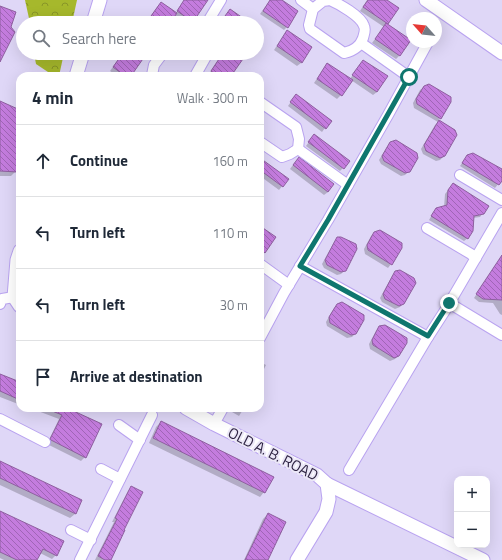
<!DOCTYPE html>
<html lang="en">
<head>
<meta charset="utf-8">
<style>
	:root { --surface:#fff; --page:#f2f2f3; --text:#1f2937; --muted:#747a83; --line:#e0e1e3 }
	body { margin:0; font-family:"Titillium Web",sans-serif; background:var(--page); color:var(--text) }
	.controls { position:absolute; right:12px; bottom:12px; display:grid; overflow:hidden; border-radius:8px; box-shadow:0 4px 16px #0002 }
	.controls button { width:36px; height:36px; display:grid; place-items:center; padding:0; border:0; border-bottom:1px solid var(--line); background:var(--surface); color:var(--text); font:20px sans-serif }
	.compass { position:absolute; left:406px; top:12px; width:36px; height:36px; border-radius:50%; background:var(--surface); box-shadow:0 4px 16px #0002; rotate:297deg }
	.stop { position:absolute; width:12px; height:12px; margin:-9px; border:3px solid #0f766e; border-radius:50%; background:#fff }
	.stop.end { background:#0f766e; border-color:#fff; box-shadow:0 1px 4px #0008 }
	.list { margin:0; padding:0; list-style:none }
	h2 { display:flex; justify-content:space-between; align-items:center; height:52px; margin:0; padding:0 16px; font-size:17px }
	h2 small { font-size:13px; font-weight:400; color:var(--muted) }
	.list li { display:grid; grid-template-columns:26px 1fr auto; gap:12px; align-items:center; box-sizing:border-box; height:72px; padding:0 16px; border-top:1px solid var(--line) }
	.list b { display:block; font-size:15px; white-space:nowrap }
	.list em { font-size:13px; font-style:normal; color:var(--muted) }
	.icon { flex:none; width:22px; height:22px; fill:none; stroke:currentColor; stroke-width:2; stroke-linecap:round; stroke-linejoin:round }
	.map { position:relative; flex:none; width:502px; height:560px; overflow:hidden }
	.search { position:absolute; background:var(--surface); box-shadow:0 4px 16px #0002; left:16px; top:16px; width:248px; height:44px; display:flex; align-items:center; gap:10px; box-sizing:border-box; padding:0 14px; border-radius:22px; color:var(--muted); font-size:15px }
	.panel { position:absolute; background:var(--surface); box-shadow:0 4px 16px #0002; left:16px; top:72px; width:248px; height:340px; border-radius:12px }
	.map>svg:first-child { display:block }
	.forest { fill:url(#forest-crowns) }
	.shadow { fill:#0003 }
	.building { fill:url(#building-back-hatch); stroke:#8e5f9f }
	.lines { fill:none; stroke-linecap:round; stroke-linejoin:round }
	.street-casing { stroke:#b9a3f0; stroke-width:12 }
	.secondary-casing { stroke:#b9a3f0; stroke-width:15 }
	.street { stroke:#fff; stroke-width:10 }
	.secondary { stroke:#fff; stroke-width:13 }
	.route { stroke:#0f766e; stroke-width:5 }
	.labels { text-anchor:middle; stroke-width:4; stroke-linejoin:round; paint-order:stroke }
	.street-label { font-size:15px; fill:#2f2544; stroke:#ebe7f7 }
</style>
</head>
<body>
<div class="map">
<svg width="502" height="560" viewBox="0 0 502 560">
	<defs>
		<pattern id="forest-crowns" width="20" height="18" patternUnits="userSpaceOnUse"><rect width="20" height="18" fill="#a6b82c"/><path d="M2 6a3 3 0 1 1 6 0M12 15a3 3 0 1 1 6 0" fill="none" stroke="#889527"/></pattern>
		<pattern id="building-back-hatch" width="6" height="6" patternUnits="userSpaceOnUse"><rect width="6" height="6" fill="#c47cde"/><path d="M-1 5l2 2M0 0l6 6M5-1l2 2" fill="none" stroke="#a065b6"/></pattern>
	</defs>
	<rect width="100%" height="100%" fill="#dfd7f7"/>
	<g class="forest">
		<polygon points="25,0 77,0 72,23 30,23"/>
		<polygon points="34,53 64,53 59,76 54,76 36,64"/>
	</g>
	<g class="shadow">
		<polygon points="184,0 207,0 191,23 187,23 174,15 169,23 146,23 158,6 161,3 176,13"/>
		<polygon points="270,0 280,0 287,27 284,30 260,14"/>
		<polygon points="367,0 385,0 387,23 386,25 409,41 399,56 396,59 372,43 384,27 360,11"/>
		<polygon points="284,35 311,48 301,63 297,66 274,50"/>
		<polygon points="123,53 145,53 130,76 117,76 110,71"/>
		<polygon points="223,53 239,53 230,76 210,76 208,75"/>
		<polygon points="363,61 387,77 377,92 373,95 351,80 341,95 337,99 314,83 324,68 328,64 350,79 360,64"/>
		<polygon points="424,87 440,118 438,121 455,131 444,156 440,160 436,161 423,154 421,149 435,125 438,122 414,108 413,103 420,90"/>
		<polygon points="293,99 330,121 322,132 288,106"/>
		<polygon points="0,102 20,111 20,161 16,171 11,176 0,176"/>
		<polygon points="311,139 343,168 340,171 306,146"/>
		<polygon points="391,143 409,171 405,175 401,176 381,164 379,160 387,147"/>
		<polygon points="468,156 502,171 502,179 495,188 460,166 464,160"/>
		<polygon points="260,159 287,180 279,190 260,176"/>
		<polygon points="295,162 328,192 324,195 290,169"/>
		<polygon points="453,184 483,213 480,217 473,218 468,238 464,241 429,220 433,213 444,207 445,194"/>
		<polygon points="260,227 264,252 261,255 260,255"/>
		<polygon points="375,233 391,264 388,268 365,254 364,249 371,236"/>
		<polygon points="337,238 345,270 341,274 337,275 324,268 322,264 334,242"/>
		<polygon points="502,262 502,315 500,314 493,303 479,302 474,298 496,264"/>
		<polygon points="396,272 403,304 400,307 395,309 382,302 380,298 392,276"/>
		<polygon points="337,305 356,333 352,337 347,338 327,326 326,322 334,308"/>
		<polygon points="380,327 398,356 395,359 390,361 370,349 369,344 376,331"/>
		<polygon points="260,362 266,365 260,377"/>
		<polygon points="0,375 20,383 20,404 18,404 0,397"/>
		<polygon points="30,408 65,408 85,457 81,461 47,444 59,419"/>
		<polygon points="234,408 244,408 239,416 232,412"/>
		<polygon points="161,422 264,492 260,497 149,443 156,427"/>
		<polygon points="0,462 81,501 75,514 70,518 0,485"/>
		<polygon points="131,488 109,560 95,560 114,522 112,522 128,491"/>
		<polygon points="0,512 56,555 52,559 40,553 36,560 4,560 0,558"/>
		<polygon points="268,514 267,560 244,560 263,519"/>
	</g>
	<g class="building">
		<polygon points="184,0 208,0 193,22 177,11"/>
		<polygon points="270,0 282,0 298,11 288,28 263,11"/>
		<polygon points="368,0 387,0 399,8 388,24 363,7"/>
		<polygon points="161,2 177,13 170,23 146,23"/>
		<polygon points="0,6 16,12 11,27 15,32 0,62"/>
		<polygon points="230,9 250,23 220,23"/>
		<polygon points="386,23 411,40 400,56 375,39"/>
		<polygon points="287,30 312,47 302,63 277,46"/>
		<polygon points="123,53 147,53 131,76 125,76 113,67"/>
		<polygon points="223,53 240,53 245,56 231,76 218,76 211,71"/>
		<polygon points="363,60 388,76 377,92 352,75"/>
		<polygon points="327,63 353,80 342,96 317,79"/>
		<polygon points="429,84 451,97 451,102 441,119 417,104 416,99 424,86"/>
		<polygon points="296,94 332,121 326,129 290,102"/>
		<polygon points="0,101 20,110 20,164 17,172 0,171"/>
		<polygon points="439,120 455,130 457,135 445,156 440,158 426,151 424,145"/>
		<polygon points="314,134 350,161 344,169 308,142"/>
		<polygon points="396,140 417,153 418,158 410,172 405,173 384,161 382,156 390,142"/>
		<polygon points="473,153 502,169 502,181 499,185 462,163 467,155"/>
		<polygon points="299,157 334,184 328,192 293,165"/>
		<polygon points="260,158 289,179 283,187 260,170"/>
		<polygon points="453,183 489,206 484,214 474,216 473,231 468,239 431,216 436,208 447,205 448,190"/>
		<polygon points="260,226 276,237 265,253 260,249"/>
		<polygon points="380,230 402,243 402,248 392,265 368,250 367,245 374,232"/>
		<polygon points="337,237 341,237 356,244 357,249 346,271 341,272 327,265 325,260"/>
		<polygon points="502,255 502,300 483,299 476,294"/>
		<polygon points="400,270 414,278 416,283 404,304 399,306 385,299 383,294 395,271"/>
		<polygon points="342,302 364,315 364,320 356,334 351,335 330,323 329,317 337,304"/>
		<polygon points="385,325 407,338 407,343 399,356 394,358 373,345 372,340 379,326"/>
		<polygon points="0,374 20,382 20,400 0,391"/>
		<polygon points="45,408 67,408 102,424 86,458 51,440 50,439 62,415"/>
		<polygon points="161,421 274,477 265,493 153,438"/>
		<polygon points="0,461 82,500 76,514 0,478"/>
		<polygon points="131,486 143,492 124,530 125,530 111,560 105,560 98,556 117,519 115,518"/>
		<polygon points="0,511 64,541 57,556 43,549 37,560 17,560 0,552"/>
		<polygon points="268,513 286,522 268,560 245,560"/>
	</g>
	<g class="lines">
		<g class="street-casing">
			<g id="street">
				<polyline points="301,0 313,9"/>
				<path d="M 330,0 C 339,4 361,16 364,26 C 366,30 364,34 363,38 C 360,47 353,51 344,53 L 310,29 L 309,25 L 313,9 L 323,1 Z"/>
				<polyline points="207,23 221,0"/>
				<polyline points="361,43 409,77"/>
				<polyline points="153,76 152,75 154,65 163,53"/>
				<polyline points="195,76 208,53"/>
				<polyline points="260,102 296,127 299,139 298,149"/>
				<polyline points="260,142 282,157 290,154 298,149"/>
				<polyline points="298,149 348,185"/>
				<polyline points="460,175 502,200"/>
				<polyline points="427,228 471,254 476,258"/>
				<polyline points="260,264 289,285"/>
				<polyline points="300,266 428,337 446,309 502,213"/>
				<polyline points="449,303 502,335"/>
				<polyline points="0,304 2,299 14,297"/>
				<polyline points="260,338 284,293 328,220 388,115 428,42"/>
				<polyline points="0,419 45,442"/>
				<polyline points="214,424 223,408"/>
				<polyline points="119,425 140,440"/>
				<polyline points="101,469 120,479"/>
				<polyline points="349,470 428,337"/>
				<polyline points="71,530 91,540"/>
				<polyline points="80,560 152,415"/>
			</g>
		</g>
		<g class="secondary-casing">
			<g id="secondary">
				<polyline points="426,0 502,53"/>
				<polyline points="93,23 100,0"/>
				<polyline points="76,76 83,53"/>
				<polyline points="20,251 17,260 14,297 20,306"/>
				<polyline points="186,408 214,424 317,475 327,484 329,499 326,512 297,560"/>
				<polyline points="327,484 483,560"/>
			</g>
		</g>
		<use href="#street" class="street"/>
		<use href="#secondary" class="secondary"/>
	</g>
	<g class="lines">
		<polyline class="route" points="409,77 328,220 300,266 428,336 449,303"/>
	</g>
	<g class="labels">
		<g class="street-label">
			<text transform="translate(273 454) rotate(27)" y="5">OLD A. B. ROAD</text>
		</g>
	</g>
</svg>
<div class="controls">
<button>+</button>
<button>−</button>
</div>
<svg class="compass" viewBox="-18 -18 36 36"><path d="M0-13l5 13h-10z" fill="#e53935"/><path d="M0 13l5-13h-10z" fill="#747a83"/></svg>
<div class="stop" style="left:409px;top:77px"></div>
<div class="stop end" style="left:449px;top:303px"></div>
<div class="search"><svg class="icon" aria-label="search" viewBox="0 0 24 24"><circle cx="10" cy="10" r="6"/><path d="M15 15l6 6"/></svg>Search here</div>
<section class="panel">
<h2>4 min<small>Walk · 300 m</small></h2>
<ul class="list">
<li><svg class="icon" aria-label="ahead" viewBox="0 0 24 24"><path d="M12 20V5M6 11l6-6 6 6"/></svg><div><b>Continue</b></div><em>160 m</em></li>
<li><svg class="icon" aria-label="left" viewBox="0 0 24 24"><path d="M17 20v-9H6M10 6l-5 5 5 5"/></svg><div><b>Turn left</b></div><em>110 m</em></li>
<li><svg class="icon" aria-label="left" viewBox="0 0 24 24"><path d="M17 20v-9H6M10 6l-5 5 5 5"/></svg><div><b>Turn left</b></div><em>30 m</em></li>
<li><svg class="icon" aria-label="arrive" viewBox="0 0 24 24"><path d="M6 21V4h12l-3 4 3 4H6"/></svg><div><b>Arrive at destination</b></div></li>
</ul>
</section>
</div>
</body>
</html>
